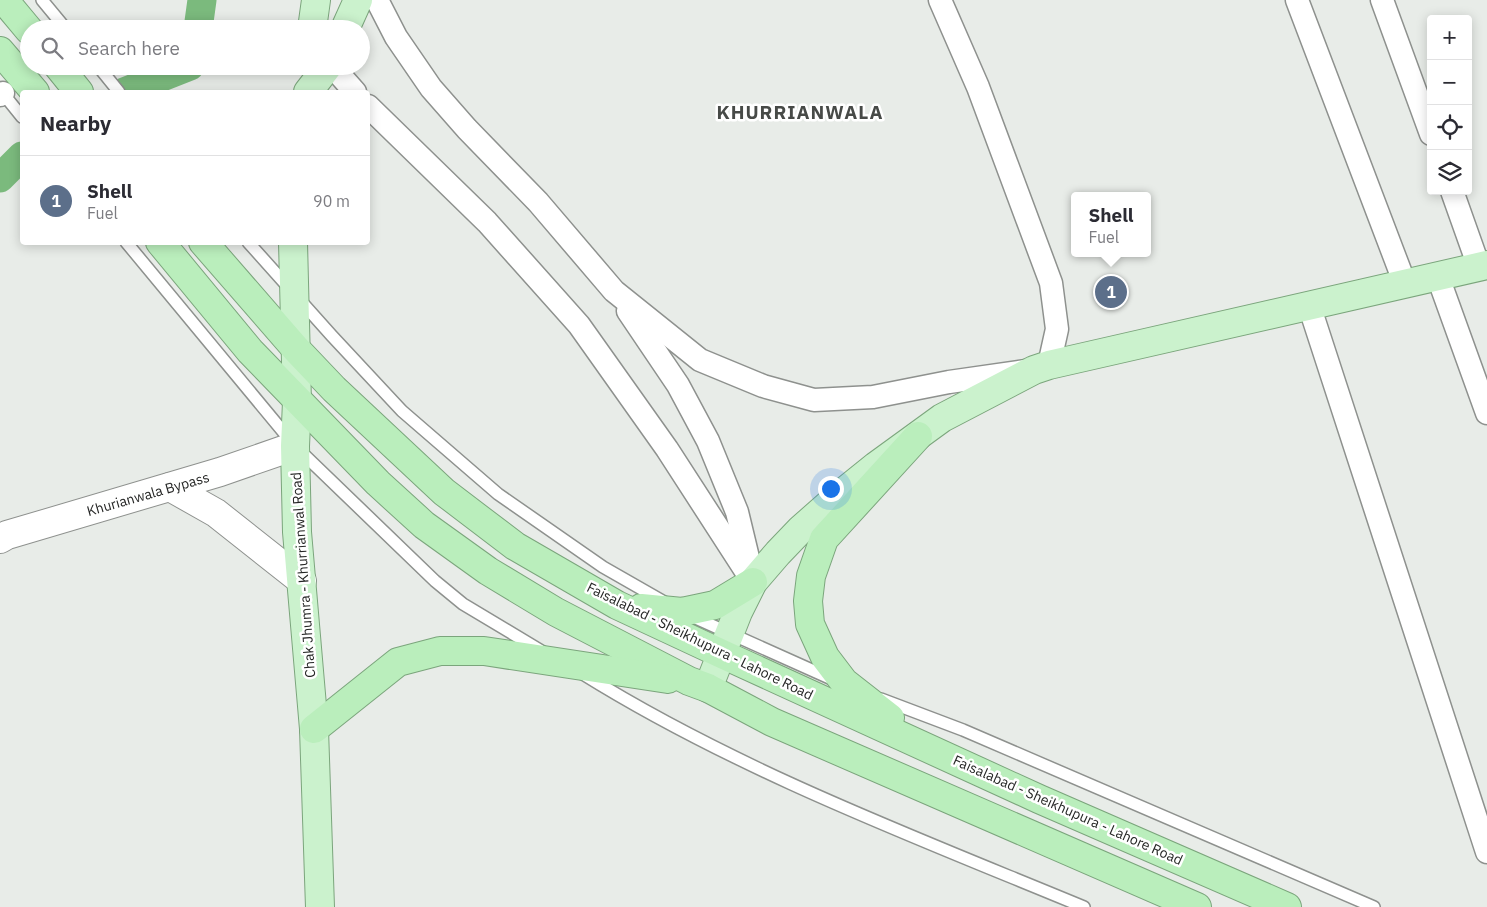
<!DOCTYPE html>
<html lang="en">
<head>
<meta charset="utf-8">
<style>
	:root { --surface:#fff; --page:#f2f2f3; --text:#2b2b33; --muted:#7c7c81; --line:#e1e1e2; --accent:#7b5cd6 }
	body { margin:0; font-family:"IBM Plex Sans",sans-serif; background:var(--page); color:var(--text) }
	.controls { position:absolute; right:15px; top:15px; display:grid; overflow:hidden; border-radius:5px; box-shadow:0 2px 12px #0003 }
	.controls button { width:45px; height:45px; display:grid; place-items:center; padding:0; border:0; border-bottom:1px solid var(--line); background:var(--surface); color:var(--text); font:25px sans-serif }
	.you { position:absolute; left:830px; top:488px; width:18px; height:18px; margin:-12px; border:4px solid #fff; border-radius:50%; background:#1a73e8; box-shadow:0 0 0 8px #1a73e833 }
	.badge { display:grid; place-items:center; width:32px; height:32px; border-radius:50%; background:var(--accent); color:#fff; font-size:16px; font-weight:700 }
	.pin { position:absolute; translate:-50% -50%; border:2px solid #fff; box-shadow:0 1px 5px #0006 }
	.popup { position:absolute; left:1071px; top:192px; width:80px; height:65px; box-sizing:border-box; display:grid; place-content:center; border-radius:5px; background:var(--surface); filter:drop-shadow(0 1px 4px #0005); font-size:16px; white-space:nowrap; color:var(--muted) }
	.popup b { font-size:19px; color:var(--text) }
	.popup::after { content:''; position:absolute; left:50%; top:100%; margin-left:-10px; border:10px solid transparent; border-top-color:var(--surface) }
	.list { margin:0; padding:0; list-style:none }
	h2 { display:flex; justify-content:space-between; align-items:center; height:65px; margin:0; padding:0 20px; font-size:21px }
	h2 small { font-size:16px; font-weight:400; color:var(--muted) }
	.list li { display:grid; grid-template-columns:32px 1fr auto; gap:15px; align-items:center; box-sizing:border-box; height:90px; padding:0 20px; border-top:1px solid var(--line) }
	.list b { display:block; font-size:19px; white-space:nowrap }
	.list p { margin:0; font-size:16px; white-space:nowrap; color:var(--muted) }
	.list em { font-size:16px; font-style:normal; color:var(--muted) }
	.icon { flex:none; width:28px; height:28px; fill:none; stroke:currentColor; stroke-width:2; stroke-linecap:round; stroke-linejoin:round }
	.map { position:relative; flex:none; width:1487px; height:907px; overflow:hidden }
	.search { position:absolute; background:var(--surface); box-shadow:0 2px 12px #0003; left:20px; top:20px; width:350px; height:55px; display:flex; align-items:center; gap:12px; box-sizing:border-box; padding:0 18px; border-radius:28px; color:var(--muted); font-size:19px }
	.panel { position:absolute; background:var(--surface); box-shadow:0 2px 12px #0003; left:20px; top:90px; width:350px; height:155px; border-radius:5px }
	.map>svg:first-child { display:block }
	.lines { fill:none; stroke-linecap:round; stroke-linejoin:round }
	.canal { stroke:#7bba7d; stroke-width:29 }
	.service-casing { stroke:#8e918e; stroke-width:14 }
	.minor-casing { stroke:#8e918e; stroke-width:25 }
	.secondary-casing { stroke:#8e918e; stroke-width:30 }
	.primary-casing { stroke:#7ba57c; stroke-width:30 }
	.trunk-casing { stroke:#7ba57c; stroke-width:30 }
	.service { stroke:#fff; stroke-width:11 }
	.minor { stroke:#fff; stroke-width:22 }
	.secondary { stroke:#fff; stroke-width:28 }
	.primary { stroke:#cbf2cd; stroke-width:28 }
	.trunk { stroke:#baeebc; stroke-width:28 }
	.labels { text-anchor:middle; stroke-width:5; stroke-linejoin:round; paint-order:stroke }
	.street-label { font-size:14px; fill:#252625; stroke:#fff }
	.district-label { font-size:19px; font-weight:bold; letter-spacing:1px; fill:#474a47; stroke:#fff }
</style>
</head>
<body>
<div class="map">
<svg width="1487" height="907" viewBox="0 0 1487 907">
	<rect width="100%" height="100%" fill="#e8ece8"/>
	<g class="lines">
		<g class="canal">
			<polyline points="198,29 202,0"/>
			<polyline points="124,92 190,66"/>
			<polyline points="0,178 22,156"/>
		</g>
		<g class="service-casing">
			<g id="service">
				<polyline points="42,0 66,29"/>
				<polyline points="98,66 119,92"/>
				<polyline points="1,91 22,117"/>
				<polyline points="126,242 295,446 435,581 463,604 543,652"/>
				<polyline points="248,242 332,336 402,411 498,494 603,567 666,603"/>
				<polyline points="689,615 834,680"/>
				<path d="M 583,674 C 739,771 915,837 1084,907"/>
				<polyline points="881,699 963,730 1374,907"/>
			</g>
		</g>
		<g class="minor-casing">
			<g id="minor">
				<polyline points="377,0 396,37 431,88 467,129 538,202 614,291 700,360 763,386 814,400 873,397 949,382 1025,371"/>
				<polyline points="940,0 978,87 1051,283 1057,329 1049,365"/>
				<polyline points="1297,0 1405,284"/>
				<polyline points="1382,0 1431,134"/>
				<polyline points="332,66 355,92"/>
				<polyline points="0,95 3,93"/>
				<polyline points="368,106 487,222 579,325 667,449 753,582"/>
				<polyline points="1452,191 1479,267"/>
				<polyline points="1438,277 1487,413"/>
				<polyline points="1309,305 1487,852"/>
				<polyline points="628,311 678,385 708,441 737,512 750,566"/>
			</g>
		</g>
		<g class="secondary-casing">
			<g id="secondary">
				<polyline points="170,487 216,513 302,581"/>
				<polyline points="0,539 7,535 220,472 295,446"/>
			</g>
		</g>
		<g class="primary-casing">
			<g id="primary">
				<polyline points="312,29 316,0"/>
				<polyline points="345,29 358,0"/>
				<polyline points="308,92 328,66"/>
				<polyline points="293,242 297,402 295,446 297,532 314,729 320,907"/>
				<polyline points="708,688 738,612 753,582 778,553 801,529 835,499 876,466 942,418 1034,370 1049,365 1487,265"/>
			</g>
		</g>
		<g class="trunk-casing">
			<g id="trunk">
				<polyline points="4,0 29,30"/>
				<polyline points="0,51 35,92"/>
				<polyline points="58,66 79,92"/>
				<polyline points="160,242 250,351 378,483 424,525 488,571 556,612 689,681 708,688 772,722 1197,907"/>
				<polyline points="203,242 296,349 334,389 444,492 515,546 617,605 722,654 1039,799 1287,907"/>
				<polyline points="641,608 682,612 715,605 753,582"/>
				<polyline points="890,718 844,682 825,657 810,624 808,601 811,576 824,539 918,436"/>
				<polyline points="314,729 398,662 440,651 484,651 668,679"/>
			</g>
		</g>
		<use href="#service" class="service"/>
		<use href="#minor" class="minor"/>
		<use href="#secondary" class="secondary"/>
		<use href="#primary" class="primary"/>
		<use href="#trunk" class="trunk"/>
	</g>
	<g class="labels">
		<g class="street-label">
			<text transform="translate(148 494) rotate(-16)" y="5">Khurianwala Bypass</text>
			<text transform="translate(303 575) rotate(-94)" y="5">Chak Jhumra - Khurrianwal Road</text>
			<text transform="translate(700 641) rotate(26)" y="5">Faisalabad - Sheikhupura - Lahore Road</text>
			<text transform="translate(1068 810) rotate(24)" y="5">Faisalabad - Sheikhupura - Lahore Road</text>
		</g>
		<g class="district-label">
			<text x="800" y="119">KHURRIANWALA</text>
		</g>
	</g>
</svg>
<div class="controls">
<button>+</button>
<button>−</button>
<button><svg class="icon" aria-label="locate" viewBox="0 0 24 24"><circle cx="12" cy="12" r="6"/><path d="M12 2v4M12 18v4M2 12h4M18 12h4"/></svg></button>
<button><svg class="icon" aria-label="layers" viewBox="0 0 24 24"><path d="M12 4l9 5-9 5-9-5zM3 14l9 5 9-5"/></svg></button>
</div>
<div class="you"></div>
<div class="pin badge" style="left:1111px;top:292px;background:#5c6f8a">1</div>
<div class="popup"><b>Shell</b>Fuel</div>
<div class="search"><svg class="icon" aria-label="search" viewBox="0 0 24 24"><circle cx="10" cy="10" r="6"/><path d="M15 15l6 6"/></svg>Search here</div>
<section class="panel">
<h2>Nearby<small></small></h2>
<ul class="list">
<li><span class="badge" style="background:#5c6f8a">1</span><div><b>Shell</b><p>Fuel</p></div><em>90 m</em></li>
</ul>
</section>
</div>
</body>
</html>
